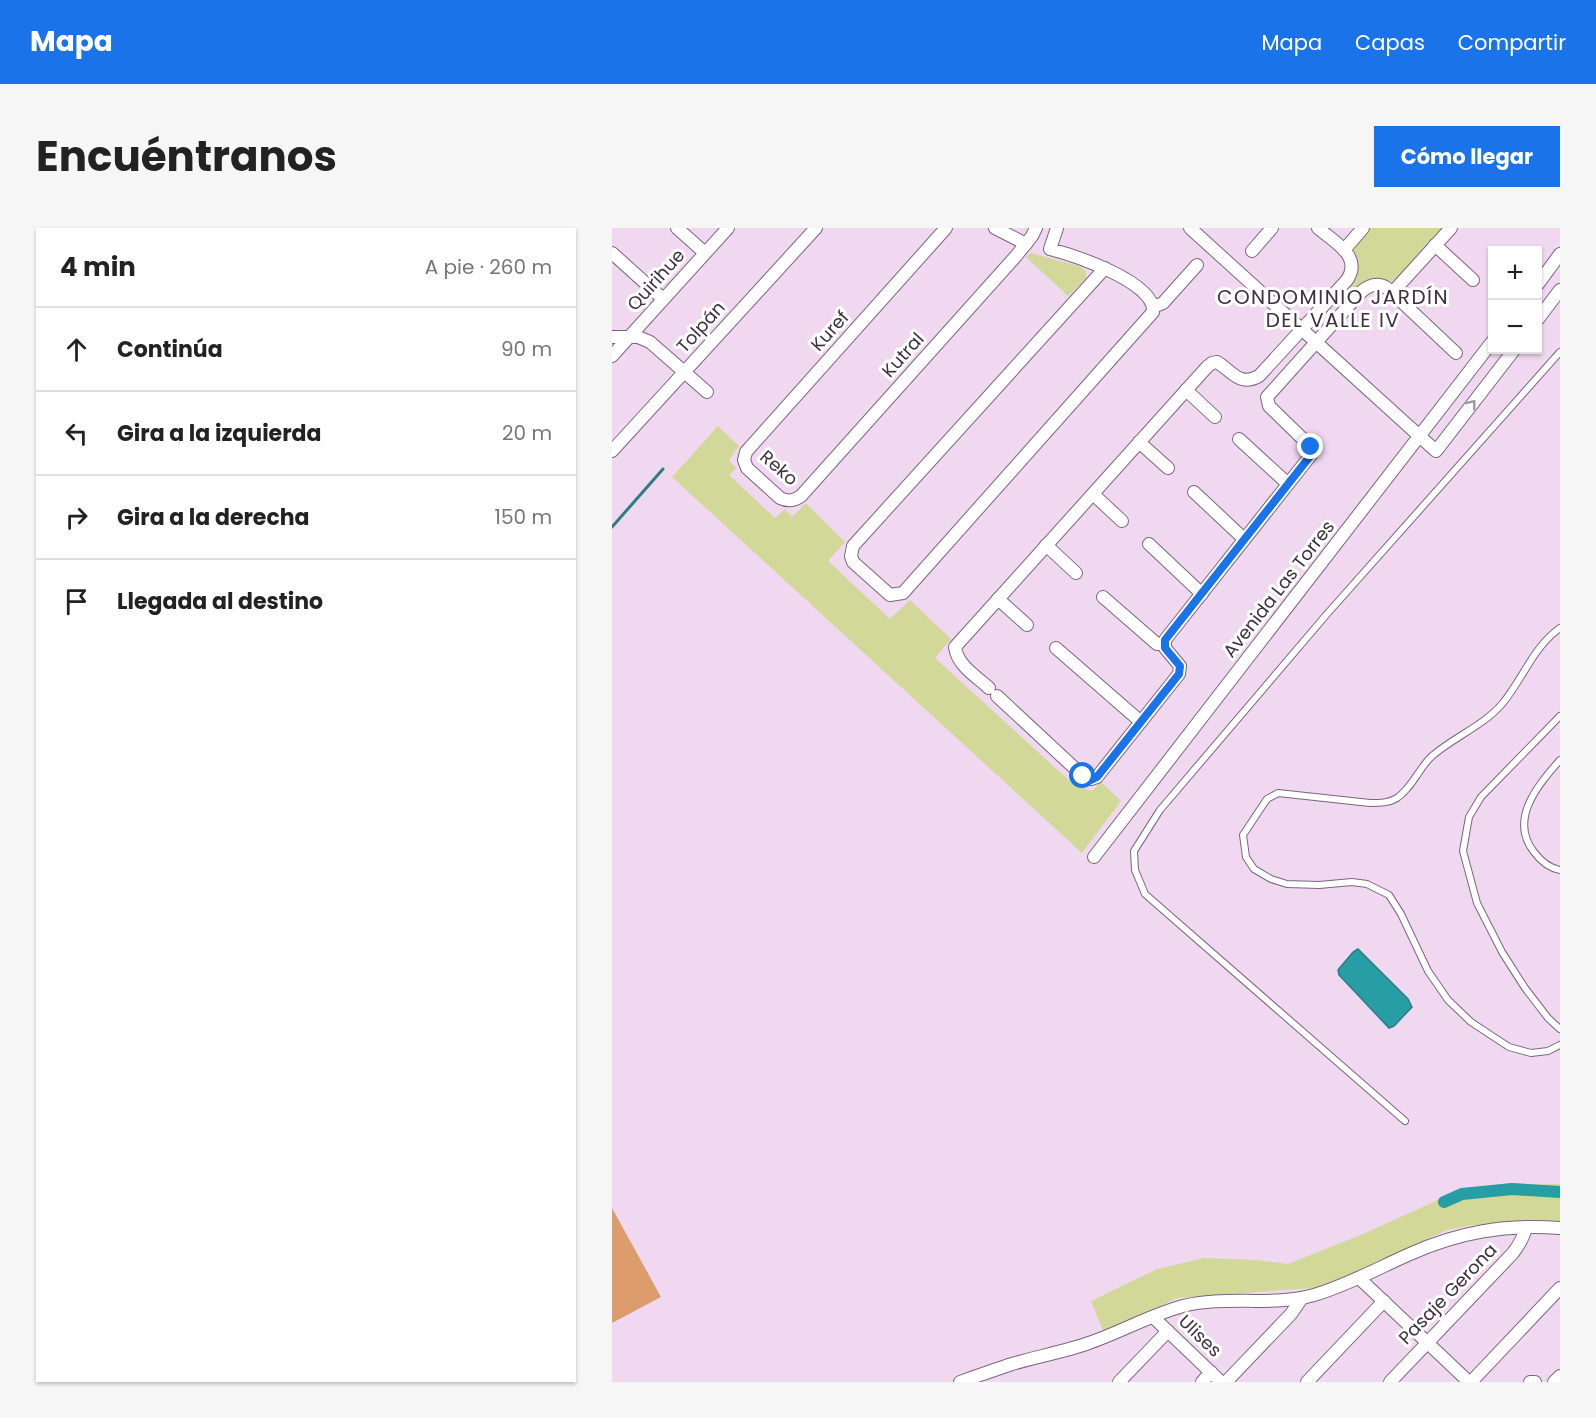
<!DOCTYPE html>
<html lang="es">
<head>
<meta charset="utf-8">
<style>
	:root { --surface:#fff; --page:#f6f6f6; --text:#222; --muted:#767676; --line:#e0e0e0; --accent:#1a73e8 }
	body { margin:0; font-family:Poppins,sans-serif; background:var(--page); color:var(--text) }
	.controls { position:absolute; right:18px; top:18px; display:grid; overflow:hidden; border-radius:0px; box-shadow:0 2px 4px #0004 }
	.controls button { width:54px; height:54px; display:grid; place-items:center; padding:0; border:0; border-bottom:2px solid var(--line); background:var(--surface); color:var(--text); font:30px sans-serif }
	.stop { position:absolute; width:18px; height:18px; margin:-14px; border:4px solid #1a73e8; border-radius:50%; background:#fff }
	.stop.end { background:#1a73e8; border-color:#fff; box-shadow:0 2px 6px #0008 }
	.list { margin:0; padding:0; list-style:none }
	h2 { display:flex; justify-content:space-between; align-items:center; height:78px; margin:0; padding:0 24px; font-size:26px }
	h2 small { font-size:20px; font-weight:400; color:var(--muted) }
	.list li { display:grid; grid-template-columns:39px 1fr auto; gap:18px; align-items:center; box-sizing:border-box; height:84px; padding:0 24px; border-top:2px solid var(--line) }
	.list b { display:block; font-size:22px; white-space:nowrap }
	.list em { font-size:20px; font-style:normal; color:var(--muted) }
	.icon { flex:none; width:33px; height:33px; fill:none; stroke:currentColor; stroke-width:2; stroke-linecap:round; stroke-linejoin:round }
	.map { position:relative; flex:none; width:948px; height:1154px; overflow:hidden; border-radius:0px }
	header { display:flex; align-items:center; gap:36px; box-sizing:border-box; height:84px; padding:0 30px; background:var(--accent); color:#fff }
	header strong { font-size:28px }
	nav { display:flex; gap:33px; margin-inline-start:auto; font-size:21px }
	.intro { display:flex; align-items:center; justify-content:space-between; box-sizing:border-box; height:144px; padding:0 36px }
	h1 { margin:0; font-size:42px }
	.button { padding:15px 27px; border-radius:0px; background:var(--accent); color:#fff; font-size:21px; font-weight:700 }
	main { display:flex; gap:36px; padding:0 36px }
	aside { flex:1; background:var(--surface); border-radius:0px; box-shadow:0 2px 4px #0004 }
	.map>svg:first-child { display:block }
	.green { fill:#d1d898 }
	.water { fill:#269ea4; stroke:#2c7d84; stroke-width:1.5 }
	.lines { fill:none; stroke-linecap:round; stroke-linejoin:round }
	.stream { stroke:#2c7d84; stroke-width:3 }
	.canal { stroke:#269ea4; stroke-width:12 }
	.building { fill:#dc9c6c }
	.lane-casing { stroke:#7a667a; stroke-width:8 }
	.street-casing { stroke:#7a667a; stroke-width:14 }
	.lane { stroke:#fff; stroke-width:6 }
	.street { stroke:#fff; stroke-width:12 }
	.oneway { stroke:#9c989c }
	.route { stroke:#1a73e8; stroke-width:8 }
	.labels { text-anchor:middle; stroke-width:6; stroke-linejoin:round; paint-order:stroke }
	.street-label { font-size:18px; fill:#3a313a; stroke:#fff }
	.neighbourhood-label { font-size:20px; letter-spacing:1.5px; fill:#3a313a; stroke:#fff }
</style>
</head>
<body>
<header>
<strong>Mapa</strong>
<nav><a>Mapa</a><a>Capas</a><a>Compartir</a></nav>
</header>
<div class="intro"><h1>Encuéntranos</h1><a class="button">Cómo llegar</a></div>
<main>
<aside>
<h2>4 min<small>A pie · 260 m</small></h2>
<ul class="list">
<li><svg class="icon" aria-label="ahead" viewBox="0 0 24 24"><path d="M12 20V5M6 11l6-6 6 6"/></svg><div><b>Continúa</b></div><em>90 m</em></li>
<li><svg class="icon" aria-label="left" viewBox="0 0 24 24"><path d="M17 20v-9H6M10 6l-5 5 5 5"/></svg><div><b>Gira a la izquierda</b></div><em>20 m</em></li>
<li><svg class="icon" aria-label="right" viewBox="0 0 24 24"><path d="M7 20v-9h11M14 6l5 5-5 5"/></svg><div><b>Gira a la derecha</b></div><em>150 m</em></li>
<li><svg class="icon" aria-label="arrive" viewBox="0 0 24 24"><path d="M6 21V4h12l-3 4 3 4H6"/></svg><div><b>Llegada al destino</b></div></li>
</ul>
</aside>
<div class="map">
<svg width="948" height="1154" viewBox="0 0 948 1154">
	<rect width="100%" height="100%" fill="#f0d9f0"/>
	<g class="green">
		<path d="M 755,0 L 832,0 L 786,50 L 780,53 C 775,53 770,51 765,50 C 752,49 742,63 734,72 L 728,67 C 737,57 749,48 746,33 C 745,28 742,24 740,19 Z"/>
		<polygon points="419,25 467,38 474,43 474,50 456,68 414,29"/>
		<polygon points="106,198 127,218 117,232 124,240 117,247 163,290 173,281 180,289 194,275 233,314 216,333 278,391 298,372 339,411 323,430 462,557 480,563 489,554 509,573 470,625 60,249"/>
		<polygon points="948,956 948,998 861,997 835,1002 725,1053 700,1060 565,1070 492,1105 479,1073 545,1041 592,1030 644,1032 676,1036 751,1006 848,962 896,957"/>
	</g>
	<polygon class="water" points="746,721 796,771 800,779 782,798 777,800 727,747 726,742 741,724"/>
	<g class="lines">
		<polyline class="stream" points="0,299 51,241"/>
		<polyline class="canal" points="832,974 850,966 900,961 948,964"/>
	</g>
	<polygon class="building" points="0,980 49,1069 0,1095"/>
	<g class="lines">
		<g class="lane-casing">
			<g id="lane">
				<path d="M 948,400 C 921,419 911,451 890,476 C 871,498 842,509 820,528 C 807,540 800,560 785,570 C 777,575 768,575 758,575 L 666,565 L 655,571 L 631,607 L 634,629 L 642,641 L 659,651 L 675,656 L 707,657 L 740,654 L 755,656 L 777,667 L 789,686 L 816,743 L 836,772 L 859,794 L 897,819 L 919,825 L 936,823 L 948,817"/>
				<polyline points="948,488 869,569 857,589 851,623 865,675 890,724 913,760 936,790 948,801"/>
				<path d="M 948,532 C 927,556 896,591 922,624 C 928,632 937,640 948,642"/>
				<polyline points="793,893 533,666 523,642 522,623 548,582 715,386 948,124"/>
			</g>
		</g>
		<g class="street-casing">
			<g id="street">
				<polyline points="65,0 93,25"/>
				<path d="M 334,0 L 134,224 L 132,232 L 135,240 L 168,270 C 176,274 182,273 189,268 L 404,28 L 420,8 L 424,0"/>
				<polyline points="383,0 414,16"/>
				<path d="M 445,0 L 438,21 C 461,27 544,54 541,84 L 291,365 L 278,367 L 241,334 L 239,328 L 241,318 L 493,40"/>
				<polyline points="578,0 824,223 902,122"/>
				<polyline points="823,17 861,52"/>
				<polyline points="732,22 751,0"/>
				<polyline points="640,23 660,0"/>
				<polyline points="0,25 51,71"/>
				<polyline points="926,56 948,26"/>
				<polyline points="780,65 839,0"/>
				<polyline points="541,79 551,75 585,37"/>
				<polyline points="926,91 948,62"/>
				<polyline points="0,109 26,109 38,114 95,164"/>
				<polyline points="0,128 116,0"/>
				<polyline points="574,162 603,189"/>
				<polyline points="627,211 676,256"/>
				<polyline points="527,214 556,240"/>
				<polyline points="0,223 204,0"/>
				<polyline points="582,264 632,311"/>
				<polyline points="481,266 510,293"/>
				<polyline points="537,316 590,366"/>
				<polyline points="434,317 464,345"/>
				<polyline points="491,369 545,416 553,416"/>
				<polyline points="386,371 415,397"/>
				<polyline points="444,420 529,494"/>
				<path d="M 377,460 C 364,448 345,437 343,419 L 595,139 L 600,135 L 605,134 C 620,143 627,159 647,148 L 735,52 C 751,28 722,14 706,0"/>
				<path d="M 385,468 L 471,548 L 479,551 L 485,549 L 567,446 L 568,438 L 553,420 L 553,412 L 699,227 L 699,219 L 657,178 L 655,169 L 749,64 C 757,57 765,54 775,60 L 844,125"/>
				<polyline points="482,629 880,114"/>
				<polyline points="747,1050 857,1154"/>
				<polyline points="541,1089 609,1154"/>
				<path d="M 348,1154 C 365,1148 382,1142 400,1136 C 424,1129 450,1124 474,1116 C 507,1105 538,1087 571,1078 C 614,1067 659,1079 702,1067 C 736,1057 766,1040 798,1026 C 847,1004 894,996 948,1000"/>
				<polyline points="507,1154 556,1103"/>
				<polyline points="590,1154 599,1144"/>
				<polyline points="614,1154 679,1086 690,1070"/>
				<polyline points="695,1154 772,1073"/>
				<path d="M 778,1154 L 901,1025 C 907,1017 912,1009 914,999"/>
				<polyline points="859,1154 948,1060"/>
				<polyline points="918,1154 923,1154"/>
				<polyline points="942,1154 948,1148"/>
			</g>
		</g>
		<use href="#lane" class="lane"/>
		<use href="#street" class="street"/>
	</g>
	<defs><path id="oneway-chevron" d="M-2-3.5L2.5 0L-2 3.5" fill="none" stroke-width="1.6" stroke-linecap="round" stroke-linejoin="round" transform="scale(1.5)"/></defs>
	<use class="oneway" href="#oneway-chevron" transform="translate(860 176) rotate(-52)"/>
	<g class="lines">
		<polyline class="route" points="471,548 479,552 485,549 567,446 568,438 553,420 553,412 699,227 699,219"/>
	</g>
	<g class="labels">
		<g class="street-label">
			<text transform="translate(44 52) rotate(-48)" y="6">Quirihue</text>
			<text transform="translate(89 99) rotate(-48)" y="6">Tolpán</text>
			<text transform="translate(218 103) rotate(-48)" y="6">Kuref</text>
			<text transform="translate(291 127) rotate(-48)" y="6">Kutral</text>
			<text transform="translate(167 240) rotate(41)" y="6">Reko</text>
			<text transform="translate(667 361) rotate(-52)" y="6">Avenida Las Torres</text>
			<text transform="translate(836 1066) rotate(-46)" y="6">Pasaje Gerona</text>
			<text transform="translate(588 1108) rotate(44)" y="6">Ulises</text>
		</g>
		<g class="neighbourhood-label">
			<text x="721" y="76">CONDOMINIO JARDÍN<tspan x="721" dy="23">DEL VALLE IV</tspan></text>
		</g>
	</g>
</svg>
<div class="controls">
<button>+</button>
<button>−</button>
</div>
<div class="stop" style="left:471px;top:548px"></div>
<div class="stop end" style="left:699px;top:219px"></div>
</div>
</main>
</body>
</html>
